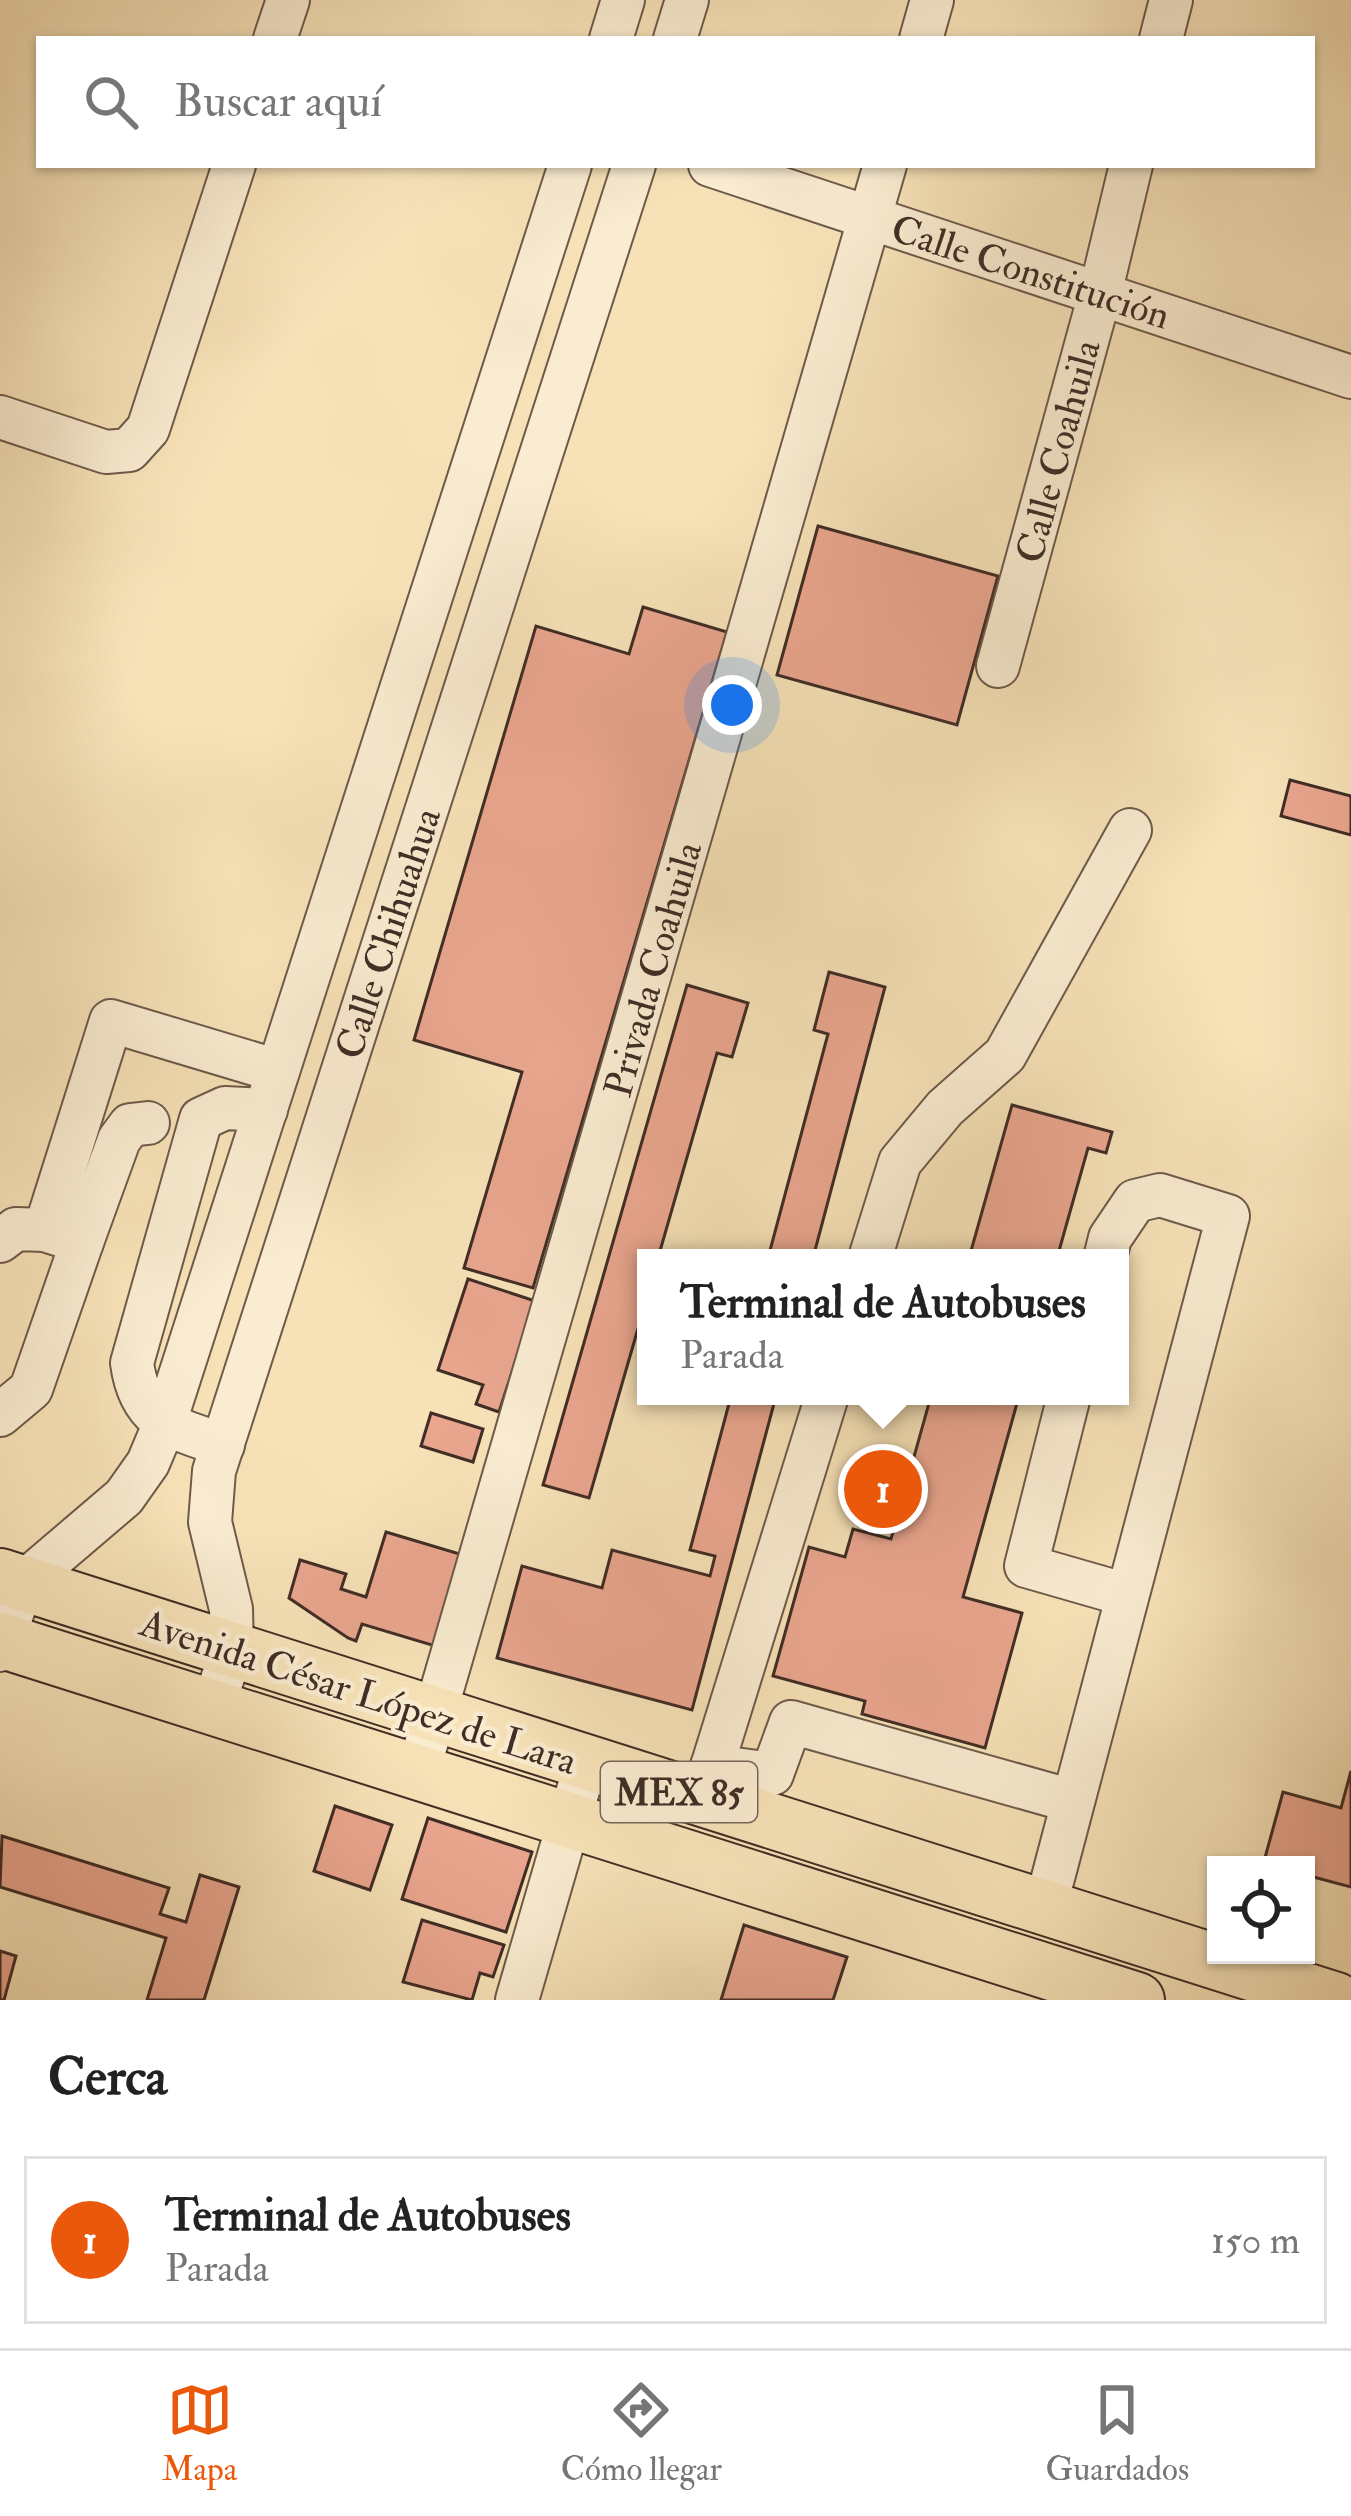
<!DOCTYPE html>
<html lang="es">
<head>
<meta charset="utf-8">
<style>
	:root { --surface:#fff; --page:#f2f2f2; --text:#222; --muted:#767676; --line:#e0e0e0; --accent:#ea580c }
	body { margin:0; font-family:"IM FELL Double Pica",serif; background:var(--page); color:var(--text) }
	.controls { position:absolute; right:36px; bottom:36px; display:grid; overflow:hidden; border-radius:0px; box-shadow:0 3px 9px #0004 }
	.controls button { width:108px; height:108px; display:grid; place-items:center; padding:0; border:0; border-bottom:3px solid var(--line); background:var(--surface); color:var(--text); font:60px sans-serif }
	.you { position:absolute; left:732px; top:705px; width:42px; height:42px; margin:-30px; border:9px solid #fff; border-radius:50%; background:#1a73e8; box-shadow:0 0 0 18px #1a73e833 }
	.badge { display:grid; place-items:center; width:78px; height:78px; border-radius:50%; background:var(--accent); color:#fff; font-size:39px; font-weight:700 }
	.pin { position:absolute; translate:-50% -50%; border:6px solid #fff; box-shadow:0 3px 12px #0006 }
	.popup { position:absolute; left:637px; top:1249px; width:492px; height:156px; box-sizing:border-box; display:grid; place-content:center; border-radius:0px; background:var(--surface); filter:drop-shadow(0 3px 9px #0005); font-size:39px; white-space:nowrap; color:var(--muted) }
	.popup b { font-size:45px; color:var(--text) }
	.popup::after { content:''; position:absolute; left:50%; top:100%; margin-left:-24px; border:24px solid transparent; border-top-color:var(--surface) }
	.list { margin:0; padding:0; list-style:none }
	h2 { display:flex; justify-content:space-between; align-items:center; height:156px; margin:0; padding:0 48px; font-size:51px }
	h2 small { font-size:39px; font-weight:400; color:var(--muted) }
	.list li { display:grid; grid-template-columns:78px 1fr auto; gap:36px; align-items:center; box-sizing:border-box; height:168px; margin:0 24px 24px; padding:0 24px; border:3px solid var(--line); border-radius:0px }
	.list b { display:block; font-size:45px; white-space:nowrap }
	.list p { margin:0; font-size:39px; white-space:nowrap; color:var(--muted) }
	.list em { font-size:39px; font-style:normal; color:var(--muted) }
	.icon { flex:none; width:66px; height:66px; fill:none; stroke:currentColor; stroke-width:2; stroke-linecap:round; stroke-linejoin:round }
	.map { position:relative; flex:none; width:1351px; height:2000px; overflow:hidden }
	.search { position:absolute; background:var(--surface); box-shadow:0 3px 9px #0004; left:36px; right:36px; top:36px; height:132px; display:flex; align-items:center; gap:30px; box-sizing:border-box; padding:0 42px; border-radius:0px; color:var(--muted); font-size:45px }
	.sheet { height:348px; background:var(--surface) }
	nav { display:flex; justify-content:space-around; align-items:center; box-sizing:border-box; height:168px; border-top:3px solid var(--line); background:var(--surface); font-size:33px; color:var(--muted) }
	nav a { display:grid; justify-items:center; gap:6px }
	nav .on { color:var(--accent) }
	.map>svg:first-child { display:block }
	.building { fill:#eaa68f; stroke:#402d26; stroke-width:3 }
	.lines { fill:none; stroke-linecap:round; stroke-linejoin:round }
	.minor-casing { stroke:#6e5a4a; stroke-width:46 }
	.major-casing { stroke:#402d26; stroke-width:58 }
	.minor { stroke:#faecd1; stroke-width:42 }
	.major { stroke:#f7e2b8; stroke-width:54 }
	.labels { text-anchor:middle; stroke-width:9; stroke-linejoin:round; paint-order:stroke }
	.shield { fill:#faecd1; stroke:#786659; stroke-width:3 }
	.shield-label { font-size:36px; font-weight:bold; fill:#402d26 }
	.street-label { font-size:39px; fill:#402d26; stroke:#faecd1 }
</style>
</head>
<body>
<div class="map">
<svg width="1351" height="2000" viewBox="0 0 1351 2000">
	<rect width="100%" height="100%" fill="#f7e2b8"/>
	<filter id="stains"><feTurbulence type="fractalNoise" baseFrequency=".00167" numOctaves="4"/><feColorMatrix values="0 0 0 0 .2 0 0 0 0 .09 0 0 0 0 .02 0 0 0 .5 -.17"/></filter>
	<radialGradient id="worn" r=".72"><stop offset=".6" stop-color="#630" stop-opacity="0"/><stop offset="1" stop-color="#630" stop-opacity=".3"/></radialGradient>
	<g class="building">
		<polygon points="818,526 998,576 957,725 777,675"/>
		<polygon points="643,607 727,632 533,1288 464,1268 522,1072 414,1040 536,626 629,654"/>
		<polygon points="1290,780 1351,796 1351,835 1281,816"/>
		<polygon points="829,972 885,987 813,1258 768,1258 828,1034 814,1030"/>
		<polygon points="687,985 748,1003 732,1057 717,1053 658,1258 646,1258 646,1301 589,1498 543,1485"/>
		<polygon points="1012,1105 1112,1132 1106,1153 1088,1148 1057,1258 969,1258"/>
		<polygon points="468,1279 535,1301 499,1412 476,1404 483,1385 438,1370"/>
		<polygon points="731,1396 776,1396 692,1710 497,1658 522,1566 602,1588 612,1550 710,1576 715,1556 690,1550"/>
		<polygon points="931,1396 1019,1396 963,1597 1022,1613 985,1748 862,1714 865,1701 773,1676 809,1547 845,1557 853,1529 891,1539"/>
		<polygon points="431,1413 483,1429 473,1462 421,1446"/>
		<polygon points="386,1532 463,1555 435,1646 362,1624 356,1641 348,1638 289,1598 300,1560 346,1574 341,1589 366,1597"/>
		<polygon points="1351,1771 1351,1887 1306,1875 1306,1865 1263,1865 1283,1792 1341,1808"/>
		<polygon points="335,1806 392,1825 370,1890 314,1871"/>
		<polygon points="428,1818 532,1852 506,1932 402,1899"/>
		<polygon points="2,1836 169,1888 160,1914 186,1922 200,1875 239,1887 204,2000 147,2000 166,1938 0,1887"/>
		<polygon points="422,1920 504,1945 493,1977 480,1973 472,2000 403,1982"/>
		<polygon points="744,1925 847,1957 833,2000 721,2000"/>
		<polygon points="0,1951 16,1956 4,2000 0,2000"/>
	</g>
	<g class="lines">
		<g class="minor-casing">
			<g id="minor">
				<polyline points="275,39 288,0"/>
				<polyline points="611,39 623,0"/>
				<polyline points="675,39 687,0"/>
				<polyline points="921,39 932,0"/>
				<polyline points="1161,39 1171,0"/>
				<polyline points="710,165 1351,377"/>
				<polyline points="0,417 106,452 129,450 148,429 234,165"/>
				<polyline points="998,666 1100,294 1131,165"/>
				<polyline points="0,1241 16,1229 45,1230"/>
				<polyline points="82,1242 119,1140 130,1125 148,1123"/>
				<polyline points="870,1258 900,1162 945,1108 1005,1055 1130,830"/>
				<polyline points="1069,1396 1026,1566 1127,1595"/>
				<polyline points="0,1415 31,1389 82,1242 45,1230 111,1021 278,1071"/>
				<path d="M 223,1445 C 173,1428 140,1422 132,1363 L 201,1119 L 225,1108 L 266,1110"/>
				<polyline points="0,1650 22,1584 124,1497 148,1463 164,1425 570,165"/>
				<polyline points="213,1707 232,1650 231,1609 210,1522 214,1471 634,165"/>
				<polyline points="712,1766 772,1774 791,1722 1072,1801"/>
				<polyline points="418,1772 885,165"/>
				<polyline points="702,1799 827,1396"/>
				<polyline points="1045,1908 1228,1216 1160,1195 1135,1201 1110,1238 1105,1258"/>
				<polyline points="517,2000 586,1763"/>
			</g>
		</g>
		<g class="major-casing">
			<g id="major">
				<polyline points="0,1576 1336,2000"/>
				<polyline points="0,1640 1137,2000"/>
			</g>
		</g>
		<use href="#minor" class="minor"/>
		<use href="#major" class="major"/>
	</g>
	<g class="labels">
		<rect class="shield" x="601" y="1762" width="156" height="60" rx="9"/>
		<g class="shield-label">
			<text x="679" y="1805">MEX 85</text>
		</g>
		<g class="street-label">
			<text transform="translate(1031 271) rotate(18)" y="14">Calle Constitución</text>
			<text transform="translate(1057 451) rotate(-75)" y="14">Calle Coahuila</text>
			<text transform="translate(387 933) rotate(-72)" y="14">Calle Chihuahua</text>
			<text transform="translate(652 969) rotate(-74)" y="14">Privada Coahuila</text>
			<text transform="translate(359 1691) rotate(18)" y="14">Avenida César López de Lara</text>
		</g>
	</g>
	<rect width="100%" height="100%" filter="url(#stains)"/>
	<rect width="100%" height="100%" fill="url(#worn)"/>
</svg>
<div class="controls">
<button><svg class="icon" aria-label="locate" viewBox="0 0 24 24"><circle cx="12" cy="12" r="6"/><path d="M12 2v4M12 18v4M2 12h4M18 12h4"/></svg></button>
</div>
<div class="you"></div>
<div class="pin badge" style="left:883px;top:1489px">1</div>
<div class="popup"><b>Terminal de Autobuses</b>Parada</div>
<div class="search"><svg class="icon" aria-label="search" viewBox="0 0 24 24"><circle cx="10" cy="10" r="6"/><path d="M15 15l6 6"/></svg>Buscar aquí</div>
</div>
<section class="sheet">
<h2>Cerca<small></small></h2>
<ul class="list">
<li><span class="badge">1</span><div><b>Terminal de Autobuses</b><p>Parada</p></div><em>150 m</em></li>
</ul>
</section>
<nav>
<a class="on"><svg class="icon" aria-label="map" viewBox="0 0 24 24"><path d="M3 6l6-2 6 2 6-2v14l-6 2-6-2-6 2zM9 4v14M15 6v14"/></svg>Mapa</a>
<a><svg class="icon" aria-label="directions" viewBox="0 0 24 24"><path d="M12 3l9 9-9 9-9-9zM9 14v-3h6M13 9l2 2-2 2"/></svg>Cómo llegar</a>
<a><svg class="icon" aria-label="saved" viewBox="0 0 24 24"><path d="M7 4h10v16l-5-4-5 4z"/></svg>Guardados</a>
</nav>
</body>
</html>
